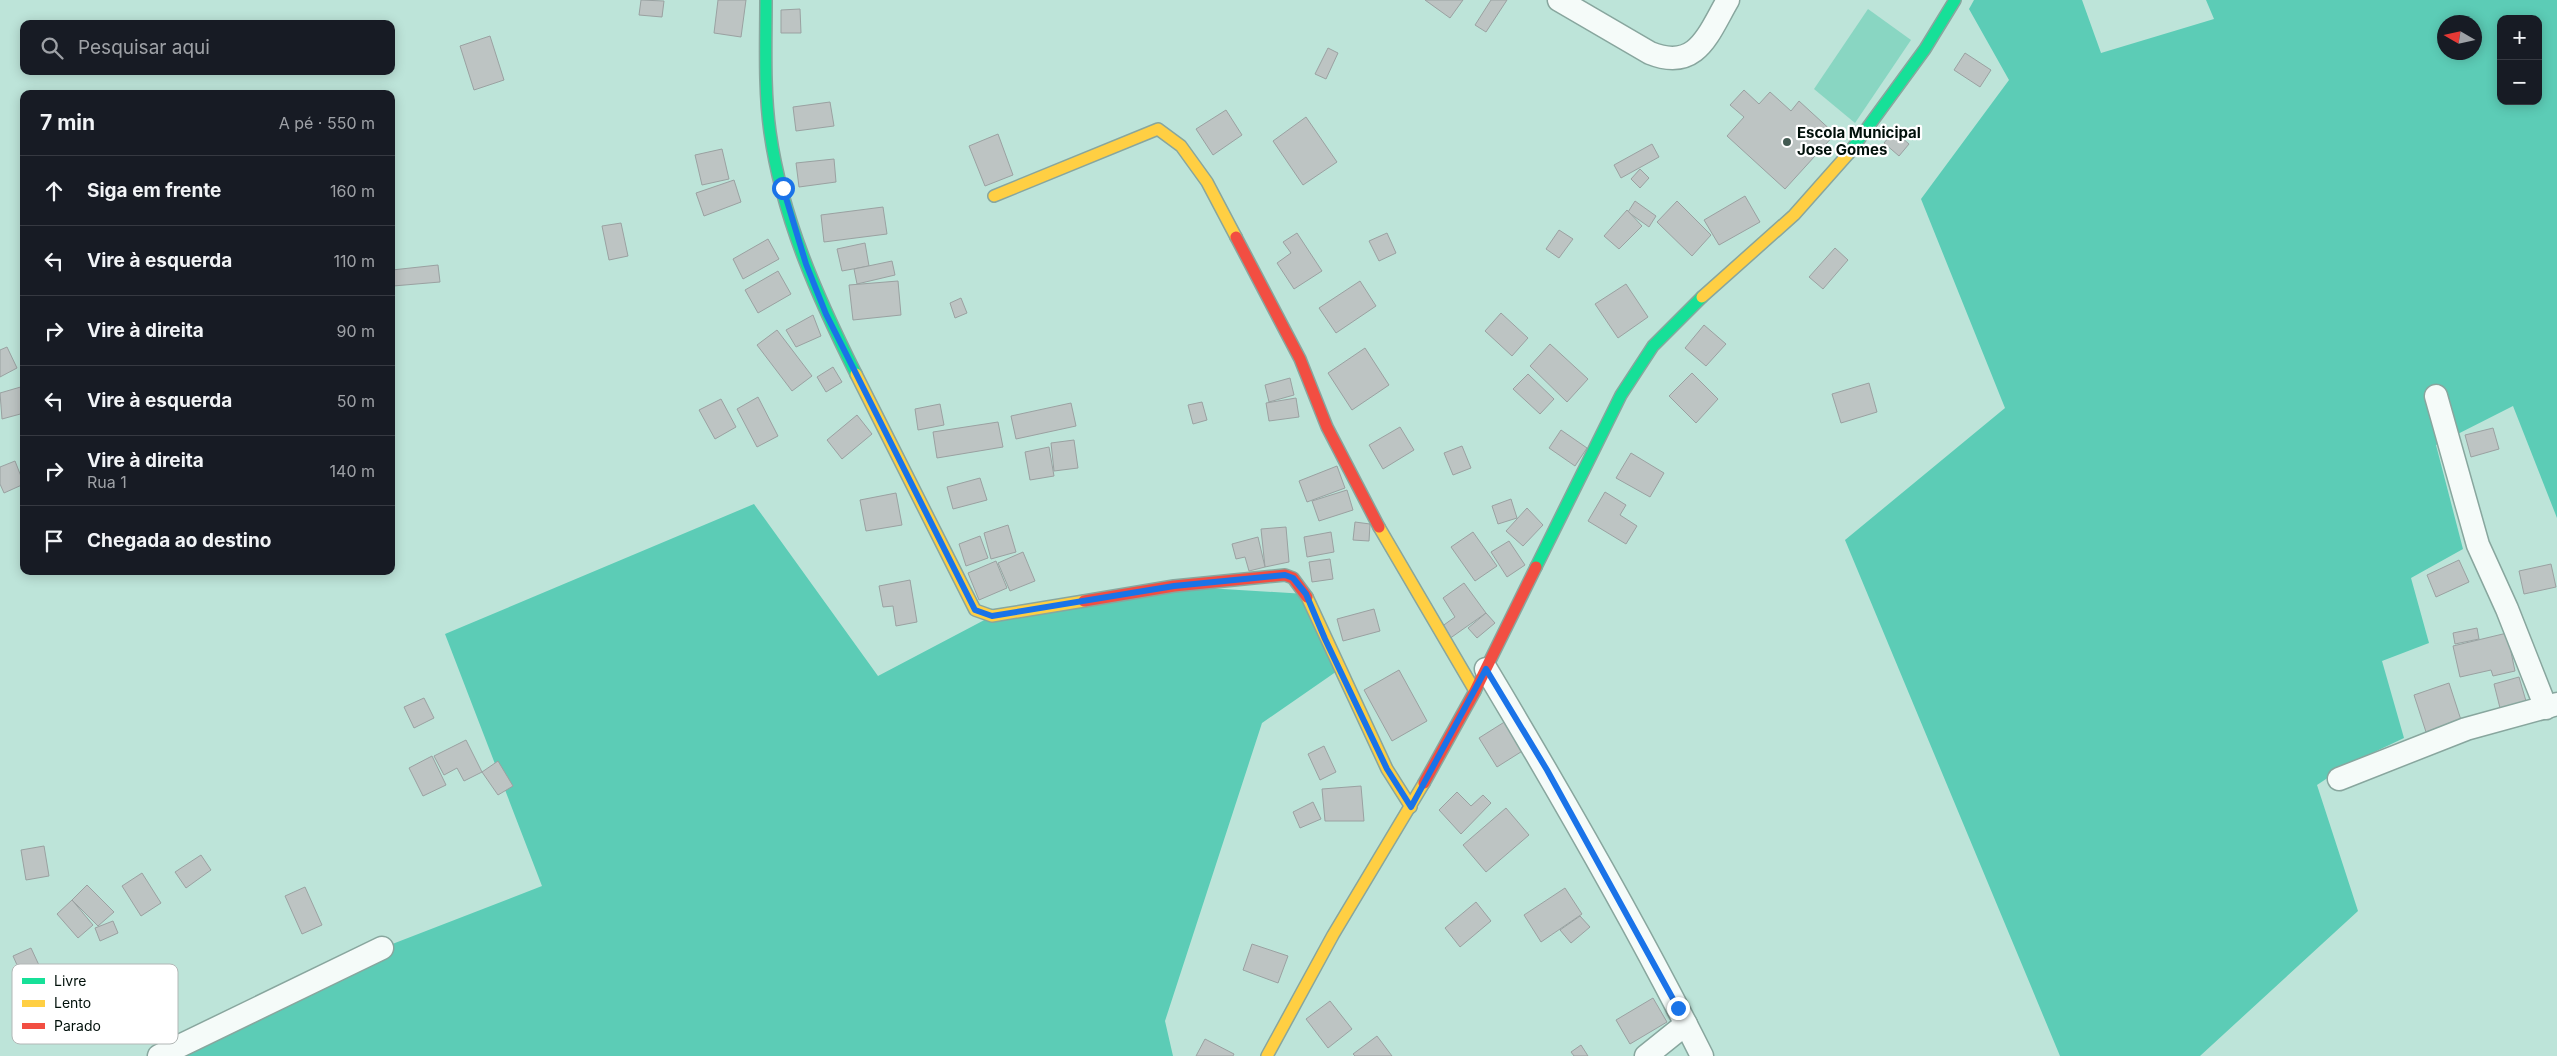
<!DOCTYPE html>
<html lang="pt">
<head>
<meta charset="utf-8">
<style>
	:root { --surface:#171b24; --page:#242831; --text:#f1f3f6; --muted:#9ea1a6; --line:#363941 }
	body { margin:0; font-family:Inter,sans-serif; background:var(--page); color:var(--text) }
	.controls { position:absolute; right:15px; top:15px; display:grid; overflow:hidden; border-radius:10px; box-shadow:0 2px 12px #0003 }
	.controls button { width:45px; height:45px; display:grid; place-items:center; padding:0; border:0; border-bottom:1px solid var(--line); background:var(--surface); color:var(--text); font:25px sans-serif }
	.compass { position:absolute; left:2437px; top:15px; width:45px; height:45px; border-radius:50%; background:var(--surface); box-shadow:0 2px 12px #0003; rotate:279deg }
	.stop { position:absolute; width:15px; height:15px; margin:-11px; border:4px solid #1a73e8; border-radius:50%; background:#fff }
	.stop.end { background:#1a73e8; border-color:#fff; box-shadow:0 1px 5px #0008 }
	.list { margin:0; padding:0; list-style:none }
	h2 { display:flex; justify-content:space-between; align-items:center; height:65px; margin:0; padding:0 20px; font-size:21px }
	h2 small { font-size:16px; font-weight:400; color:var(--muted) }
	.list li { display:grid; grid-template-columns:32px 1fr auto; gap:15px; align-items:center; box-sizing:border-box; height:70px; padding:0 20px; border-top:1px solid var(--line) }
	.list b { display:block; font-size:19px; white-space:nowrap }
	.list p { margin:0; font-size:16px; white-space:nowrap; color:var(--muted) }
	.list em { font-size:16px; font-style:normal; color:var(--muted) }
	.icon { flex:none; width:28px; height:28px; fill:none; stroke:currentColor; stroke-width:2; stroke-linecap:round; stroke-linejoin:round }
	.map { position:relative; flex:none; width:2557px; height:1056px; overflow:hidden }
	.search { position:absolute; background:var(--surface); box-shadow:0 2px 12px #0003; left:20px; top:20px; width:375px; height:55px; display:flex; align-items:center; gap:12px; box-sizing:border-box; padding:0 18px; border-radius:10px; color:var(--muted); font-size:19px }
	.panel { position:absolute; background:var(--surface); box-shadow:0 2px 12px #0003; left:20px; top:90px; width:375px; height:485px; border-radius:10px }
	.map>svg:first-child { display:block }
	.green { fill:#89d6c2 }
	.forest { fill:#5cccb6; fill-rule:evenodd }
	.building { fill:#bdc4c3; stroke:#9aa1a1 }
	.lines { fill:none; stroke-linecap:round; stroke-linejoin:round }
	.street-casing { stroke:#88a69e; stroke-width:25 }
	.fast-casing { stroke:#88a69e; stroke-width:14 }
	.slow-casing { stroke:#88a69e; stroke-width:14 }
	.jam-casing { stroke:#88a69e; stroke-width:14 }
	.street { stroke:#f5fbf9; stroke-width:22 }
	.fast { stroke:#16e098; stroke-width:11 }
	.slow { stroke:#ffcf43; stroke-width:11 }
	.jam { stroke:#f24e42; stroke-width:11 }
	.route { stroke:#1a73e8; stroke-width:6 }
	.poi-dot { fill:#425a52; stroke:#fff; stroke-width:2 }
	.labels { text-anchor:middle; stroke-width:4.5; stroke-linejoin:round; paint-order:stroke }
	.poi-label { font-size:15px; font-weight:bold; fill:#00100a; stroke:#fff; text-anchor:start }
	.key { fill:#fff; stroke:#b2b7b6; stroke-width:1 }
	.key-label { font-size:14px; fill:#00100a }
</style>
</head>
<body>
<div class="map">
<svg width="2557" height="1056" viewBox="0 0 2557 1056">
	<rect width="100%" height="100%" fill="#bde4d9"/>
	<polygon class="green" points="1868,9 1911,40 1855,123 1814,89"/>
	<g class="forest">
		<path d="M 1974,0 L 2082,0 L 2101,53 L 2214,19 L 2206,0 L 2557,0 L 2557,518 L 2513,406 L 2436,445 L 2463,549 L 2411,578 L 2429,643 L 2382,661 L 2404,738 L 2347,765 L 2317,785 L 2358,911 L 2200,1056 L 2060,1056 L 1845,540 L 2005,408 L 1921,199 L 2009,80 L 1969,9 ZM 2501,19 L 2538,19 L 2538,101 L 2501,101 ZM 2444,22 L 2474,22 L 2474,52 L 2444,52 Z"/>
		<polygon points="754,504 878,676 992,616 1174,586 1306,594 1340,669 1262,723 1165,1021 1173,1056 161,1056 382,948 542,886 445,634"/>
	</g>
	<g class="building">
		<polygon points="641,0 664,1 662,17 639,15"/>
		<polygon points="718,0 746,0 741,37 714,33"/>
		<polygon points="1425,0 1463,0 1450,18"/>
		<polygon points="1491,0 1507,0 1486,32 1475,25"/>
		<polygon points="800,9 801,33 781,33 781,10"/>
		<polygon points="490,36 504,80 474,90 460,46"/>
		<polygon points="1328,48 1338,53 1326,79 1315,74"/>
		<polygon points="1965,53 1991,70 1980,87 1954,70"/>
		<polygon points="1744,90 1759,104 1770,92 1791,111 1799,101 1835,134 1785,189 1727,136 1744,117 1730,105"/>
		<polygon points="830,102 834,126 796,131 793,107"/>
		<polygon points="1226,110 1242,135 1213,155 1196,129"/>
		<polygon points="1306,117 1337,162 1303,185 1273,141"/>
		<polygon points="1894,131 1909,144 1899,156 1884,143"/>
		<polygon points="998,134 1013,175 985,186 969,146"/>
		<polygon points="1652,144 1659,157 1621,178 1614,165"/>
		<polygon points="722,149 729,179 702,185 695,155"/>
		<polygon points="834,159 836,182 799,187 796,163"/>
		<polygon points="1640,169 1649,178 1640,188 1631,179"/>
		<polygon points="734,180 741,202 704,216 696,193"/>
		<polygon points="1745,196 1760,222 1719,245 1704,220"/>
		<polygon points="1635,201 1656,216 1649,227 1628,212"/>
		<polygon points="1677,201 1711,235 1692,256 1657,222"/>
		<polygon points="883,207 887,234 824,242 821,215"/>
		<polygon points="1627,210 1642,226 1619,249 1604,236"/>
		<polygon points="621,223 628,256 609,260 602,226"/>
		<polygon points="1559,230 1573,239 1559,258 1546,249"/>
		<polygon points="1297,233 1322,271 1294,289 1277,263 1291,253 1283,242"/>
		<polygon points="1387,233 1396,253 1379,261 1369,241"/>
		<polygon points="768,239 779,259 743,279 733,259"/>
		<polygon points="865,243 869,266 842,271 837,249"/>
		<polygon points="1835,248 1848,260 1823,289 1809,277"/>
		<polygon points="892,261 895,275 857,284 854,269"/>
		<polygon points="438,265 440,282 393,286 392,270"/>
		<polygon points="778,271 791,294 758,313 745,290"/>
		<polygon points="898,281 901,315 853,320 849,285"/>
		<polygon points="1360,281 1376,306 1336,333 1319,308"/>
		<polygon points="1626,284 1648,317 1618,338 1595,304"/>
		<polygon points="961,298 967,313 955,318 950,303"/>
		<polygon points="1501,313 1528,338 1512,356 1485,331"/>
		<polygon points="813,315 821,336 796,347 786,330"/>
		<polygon points="1704,325 1726,344 1706,366 1685,348"/>
		<polygon points="777,330 812,376 792,391 757,345"/>
		<polygon points="1550,344 1588,379 1567,402 1530,366"/>
		<polygon points="7,347 17,368 0,377 0,350"/>
		<polygon points="1365,348 1389,385 1352,410 1328,373"/>
		<polygon points="833,367 842,382 826,392 817,377"/>
		<polygon points="1692,373 1718,399 1696,423 1669,396"/>
		<polygon points="1528,374 1554,399 1540,414 1513,389"/>
		<polygon points="1290,378 1294,395 1269,402 1265,385"/>
		<polygon points="1869,383 1877,412 1841,423 1832,394"/>
		<polygon points="24,386 24,413 2,419 0,393"/>
		<polygon points="758,397 778,436 757,447 737,409"/>
		<polygon points="1296,398 1299,417 1269,421 1266,403"/>
		<polygon points="721,399 736,427 715,439 699,410"/>
		<polygon points="1202,402 1207,420 1193,424 1188,405"/>
		<polygon points="1071,403 1076,426 1016,439 1011,416"/>
		<polygon points="940,404 944,425 918,430 915,409"/>
		<polygon points="857,415 872,434 842,459 827,440"/>
		<polygon points="998,422 1003,447 937,458 933,432"/>
		<polygon points="1400,427 1414,450 1383,469 1369,445"/>
		<polygon points="2493,428 2499,449 2471,457 2465,435"/>
		<polygon points="1561,430 1587,448 1575,466 1549,448"/>
		<polygon points="1074,440 1078,468 1054,471 1051,443"/>
		<polygon points="1462,446 1471,468 1453,475 1444,453"/>
		<polygon points="1049,447 1054,476 1030,480 1025,452"/>
		<polygon points="1631,453 1664,473 1650,497 1616,478"/>
		<polygon points="15,461 24,484 4,493 0,484 0,467"/>
		<polygon points="1337,466 1345,488 1307,502 1299,481"/>
		<polygon points="980,478 987,500 953,509 947,487"/>
		<polygon points="1347,490 1353,510 1319,521 1312,501"/>
		<polygon points="1605,492 1626,505 1620,515 1637,526 1626,544 1588,521"/>
		<polygon points="896,493 902,525 866,531 860,500"/>
		<polygon points="1511,499 1517,518 1498,524 1492,506"/>
		<polygon points="1527,508 1543,525 1523,546 1506,531"/>
		<polygon points="1355,522 1370,524 1369,541 1353,540"/>
		<polygon points="1008,525 1016,552 991,559 984,533"/>
		<polygon points="1286,527 1289,562 1265,567 1261,529"/>
		<polygon points="1331,532 1334,552 1307,557 1304,537"/>
		<polygon points="1473,532 1497,566 1475,581 1451,547"/>
		<polygon points="980,536 988,558 966,566 959,544"/>
		<polygon points="1258,537 1265,567 1249,571 1245,557 1236,559 1232,544"/>
		<polygon points="1509,541 1525,565 1507,577 1491,552"/>
		<polygon points="1023,552 1035,581 1010,591 998,563"/>
		<polygon points="1330,559 1333,579 1312,582 1309,562"/>
		<polygon points="2459,560 2469,582 2436,597 2427,575"/>
		<polygon points="996,561 1007,588 979,600 968,573"/>
		<polygon points="2551,564 2556,587 2524,594 2519,571"/>
		<polygon points="910,580 917,622 896,626 893,606 883,607 879,586"/>
		<polygon points="1464,583 1486,613 1449,639 1441,627 1455,617 1443,598"/>
		<polygon points="1374,609 1380,631 1343,641 1337,619"/>
		<polygon points="1486,613 1495,623 1477,638 1468,628"/>
		<polygon points="2477,628 2479,639 2455,644 2453,633"/>
		<polygon points="2507,633 2515,671 2493,676 2491,670 2460,677 2453,646"/>
		<polygon points="1399,670 1427,721 1392,741 1364,690"/>
		<polygon points="2519,677 2528,708 2502,716 2494,684"/>
		<polygon points="2449,683 2461,720 2426,732 2414,695"/>
		<polygon points="424,698 434,718 414,728 404,707"/>
		<polygon points="1506,721 1524,750 1497,767 1479,738"/>
		<polygon points="466,740 482,772 464,781 457,768 444,775 434,756"/>
		<polygon points="1324,746 1336,772 1320,780 1308,754"/>
		<polygon points="432,756 446,785 423,796 409,768"/>
		<polygon points="498,761 513,786 498,795 482,772"/>
		<polygon points="1361,786 1364,821 1325,821 1322,789"/>
		<polygon points="1457,792 1471,806 1483,795 1491,803 1461,834 1439,810"/>
		<polygon points="1313,802 1321,819 1300,828 1293,812"/>
		<polygon points="1506,808 1529,835 1486,872 1463,845"/>
		<polygon points="44,846 49,876 26,880 21,850"/>
		<polygon points="201,855 211,870 186,888 175,872"/>
		<polygon points="142,873 161,903 141,916 122,886"/>
		<polygon points="87,885 114,912 98,926 72,900"/>
		<polygon points="305,887 322,925 302,934 285,896"/>
		<polygon points="1565,888 1582,914 1541,942 1524,915"/>
		<polygon points="72,900 93,925 78,938 57,914"/>
		<polygon points="1476,902 1491,921 1460,947 1445,928"/>
		<polygon points="1580,916 1590,927 1571,943 1560,930"/>
		<polygon points="113,921 118,933 100,941 95,928"/>
		<polygon points="1252,944 1288,956 1278,983 1243,970"/>
		<polygon points="31,948 44,976 26,985 13,956"/>
		<polygon points="1653,998 1667,1022 1630,1044 1616,1020"/>
		<polygon points="1330,1001 1352,1029 1328,1048 1306,1019"/>
		<polygon points="1377,1036 1392,1056 1355,1056 1353,1054"/>
		<polygon points="1205,1039 1234,1054 1233,1056 1196,1056"/>
		<polygon points="1581,1045 1588,1056 1574,1056 1571,1052"/>
	</g>
	<g class="lines">
		<g class="street-casing">
			<g id="street">
				<path d="M 1559,0 L 1650,53 C 1697,72 1708,34 1728,0"/>
				<polyline points="2436,396 2478,545 2507,609 2546,708"/>
				<path d="M 1486,669 C 1562,796 1636,924 1702,1056"/>
				<polyline points="2339,779 2466,729 2557,704"/>
				<polyline points="159,1056 382,948"/>
				<polyline points="1646,1056 1686,1024"/>
			</g>
		</g>
		<g class="fast-casing">
			<g id="fast">
				<path d="M 766,0 C 766,44 764,89 770,132 C 782,218 818,298 856,374"/>
				<polyline points="1849,153 1925,49 1955,0"/>
				<polyline points="1536,567 1621,395 1653,346 1702,297"/>
			</g>
		</g>
		<g class="slow-casing">
			<g id="slow">
				<polyline points="994,196 1158,129 1181,146 1207,182 1236,237"/>
				<polyline points="1702,297 1794,215 1849,153"/>
				<polyline points="856,374 975,610 992,616 1084,601"/>
				<polyline points="1379,527 1475,691"/>
				<polyline points="1307,597 1387,769 1411,807"/>
				<polyline points="1267,1056 1333,935 1424,783"/>
			</g>
		</g>
		<g class="jam-casing">
			<g id="jam">
				<polyline points="1236,237 1300,359 1327,427 1379,527"/>
				<polyline points="1084,601 1174,586 1285,575 1293,578 1307,597"/>
				<polyline points="1424,783 1475,691 1536,567"/>
			</g>
		</g>
		<use href="#street" class="street"/>
		<use href="#fast" class="fast"/>
		<use href="#slow" class="slow"/>
		<use href="#jam" class="jam"/>
	</g>
	<g class="lines">
		<polyline class="route" points="783,188 806,264 826,314 975,610 992,616 1174,586 1285,575 1293,578 1306,594 1325,639 1387,769 1411,807 1486,669 1547,770 1678,1008"/>
	</g>
	<circle class="poi-dot" cx="1787" cy="142" r="5"/>
	<g class="labels">
		<g class="poi-label">
			<text x="1797" y="138">Escola Municipal<tspan x="1797" dy="17">Jose Gomes</tspan></text>
		</g>
	</g>
	<rect x="12" y="964" width="166" height="80" rx="8" class="key"/>
	<rect x="22" y="978" width="23" height="6" fill="#16e098"/>
	<rect x="22" y="1000" width="23" height="7" fill="#ffcf43"/>
	<rect x="22" y="1023" width="23" height="6" fill="#f24e42"/>
	<g class="key-label">
		<text x="54" y="986">Livre</text>
		<text x="54" y="1008">Lento</text>
		<text x="54" y="1031">Parado</text>
	</g>
</svg>
<div class="controls">
<button>+</button>
<button>−</button>
</div>
<svg class="compass" viewBox="-18 -18 36 36"><path d="M0-13l5 13h-10z" fill="#e53935"/><path d="M0 13l5-13h-10z" fill="#9ea1a6"/></svg>
<div class="stop" style="left:783px;top:188px"></div>
<div class="stop end" style="left:1678px;top:1008px"></div>
<div class="search"><svg class="icon" aria-label="search" viewBox="0 0 24 24"><circle cx="10" cy="10" r="6"/><path d="M15 15l6 6"/></svg>Pesquisar aqui</div>
<section class="panel">
<h2>7 min<small>A pé · 550 m</small></h2>
<ul class="list">
<li><svg class="icon" aria-label="ahead" viewBox="0 0 24 24"><path d="M12 20V5M6 11l6-6 6 6"/></svg><div><b>Siga em frente</b></div><em>160 m</em></li>
<li><svg class="icon" aria-label="left" viewBox="0 0 24 24"><path d="M17 20v-9H6M10 6l-5 5 5 5"/></svg><div><b>Vire à esquerda</b></div><em>110 m</em></li>
<li><svg class="icon" aria-label="right" viewBox="0 0 24 24"><path d="M7 20v-9h11M14 6l5 5-5 5"/></svg><div><b>Vire à direita</b></div><em>90 m</em></li>
<li><svg class="icon" aria-label="left" viewBox="0 0 24 24"><path d="M17 20v-9H6M10 6l-5 5 5 5"/></svg><div><b>Vire à esquerda</b></div><em>50 m</em></li>
<li><svg class="icon" aria-label="right" viewBox="0 0 24 24"><path d="M7 20v-9h11M14 6l5 5-5 5"/></svg><div><b>Vire à direita</b><p>Rua 1</p></div><em>140 m</em></li>
<li><svg class="icon" aria-label="arrive" viewBox="0 0 24 24"><path d="M6 21V4h12l-3 4 3 4H6"/></svg><div><b>Chegada ao destino</b></div></li>
</ul>
</section>
</div>
</body>
</html>
